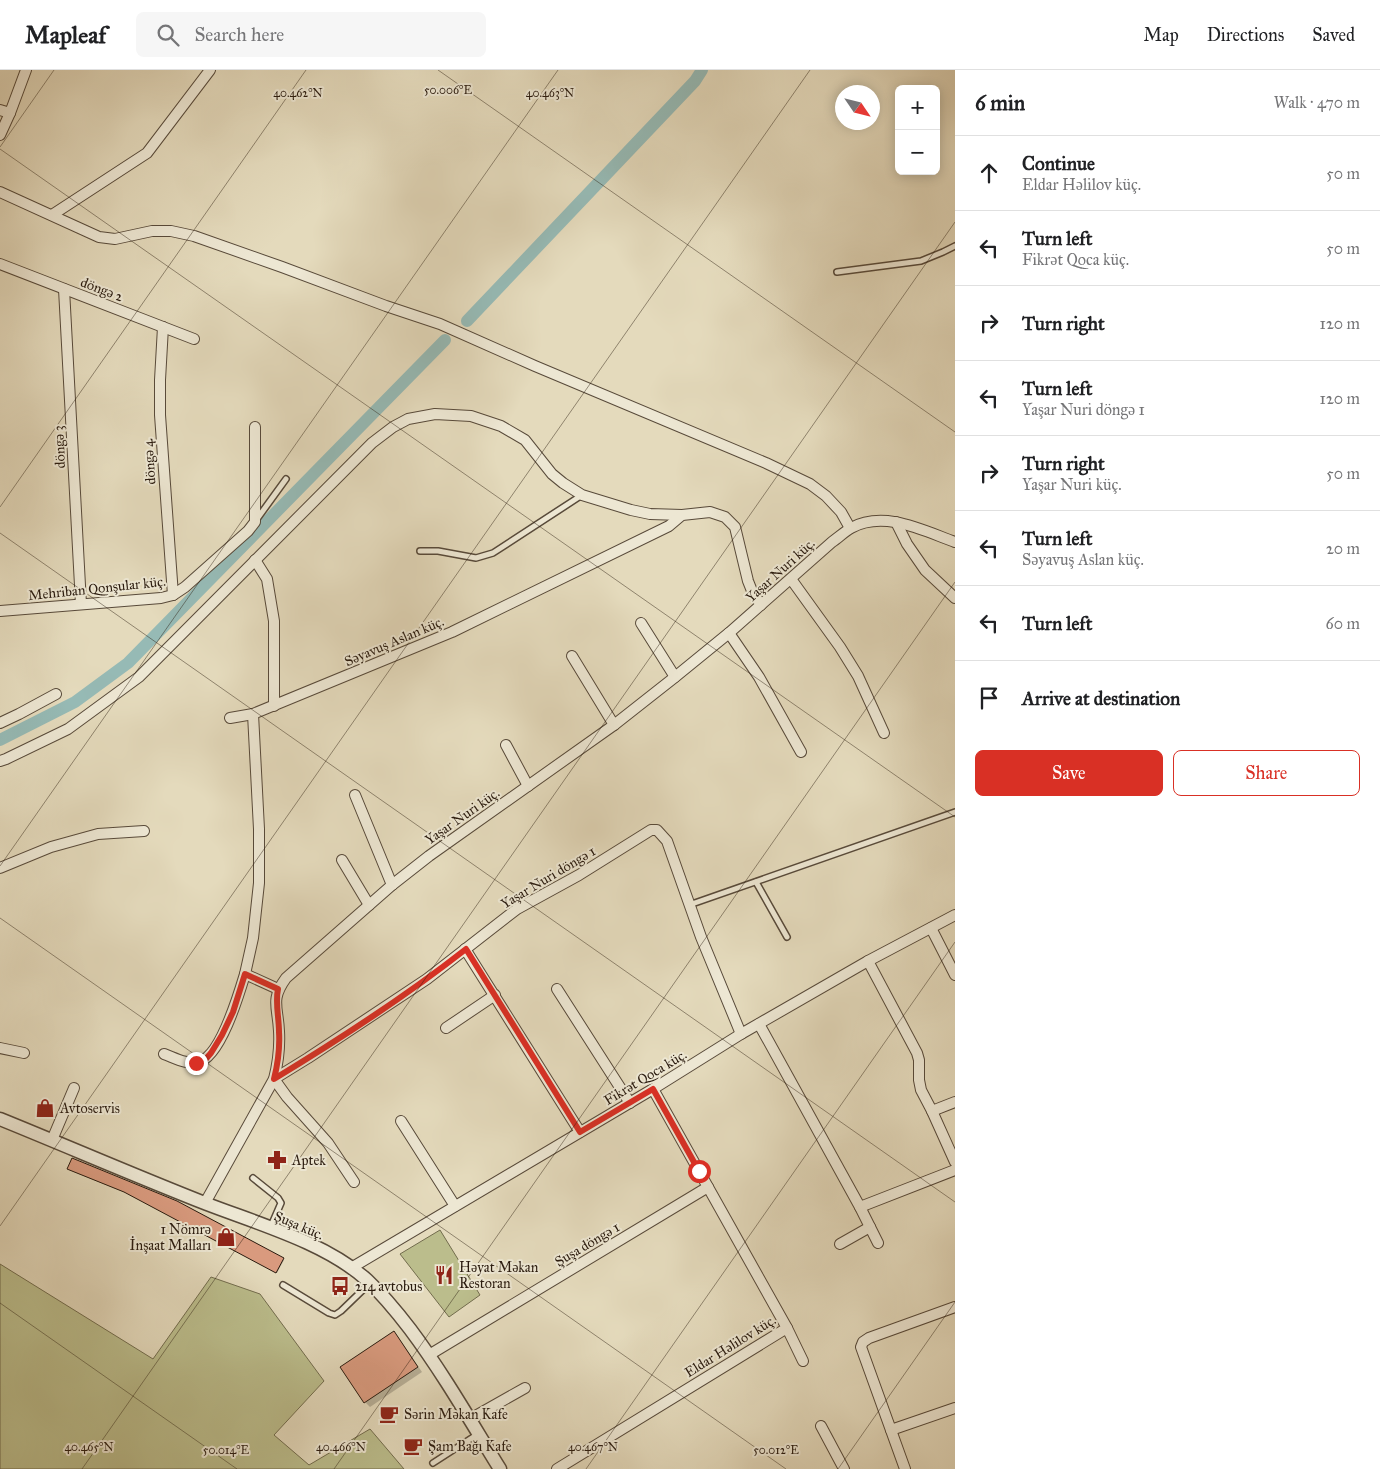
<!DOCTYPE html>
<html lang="en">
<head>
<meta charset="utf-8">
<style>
	:root { --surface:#fff; --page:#f6f6f6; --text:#202124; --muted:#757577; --line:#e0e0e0; --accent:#d93025 }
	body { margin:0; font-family:"IM FELL Great Primer",serif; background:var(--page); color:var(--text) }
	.controls { position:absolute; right:15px; top:15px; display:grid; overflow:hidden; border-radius:8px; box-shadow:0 2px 12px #0003 }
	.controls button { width:45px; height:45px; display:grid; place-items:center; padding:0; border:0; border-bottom:1px solid var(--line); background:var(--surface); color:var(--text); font:25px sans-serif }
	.compass { position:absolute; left:835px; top:15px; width:45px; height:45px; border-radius:50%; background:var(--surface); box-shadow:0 2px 12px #0003; rotate:125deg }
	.stop { position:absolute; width:15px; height:15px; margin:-11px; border:4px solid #d93025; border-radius:50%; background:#fff }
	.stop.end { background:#d93025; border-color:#fff; box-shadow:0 1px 5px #0008 }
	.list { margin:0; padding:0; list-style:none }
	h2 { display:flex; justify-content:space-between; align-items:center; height:65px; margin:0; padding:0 20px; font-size:21px }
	h2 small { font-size:16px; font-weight:400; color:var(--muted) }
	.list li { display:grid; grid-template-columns:32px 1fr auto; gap:15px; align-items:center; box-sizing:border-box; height:75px; padding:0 20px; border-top:1px solid var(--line) }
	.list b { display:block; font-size:19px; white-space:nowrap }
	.list p { margin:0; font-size:16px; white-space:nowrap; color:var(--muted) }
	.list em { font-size:16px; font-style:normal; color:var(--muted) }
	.actions { display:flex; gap:10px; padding:15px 20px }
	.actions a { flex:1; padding:11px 0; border:1px solid var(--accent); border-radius:8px; text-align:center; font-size:18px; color:var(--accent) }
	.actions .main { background:var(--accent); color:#fff }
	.icon { flex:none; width:28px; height:28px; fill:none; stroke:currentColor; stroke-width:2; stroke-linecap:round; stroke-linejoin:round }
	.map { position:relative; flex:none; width:955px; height:1399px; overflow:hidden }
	header { display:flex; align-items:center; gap:30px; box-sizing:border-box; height:70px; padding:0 25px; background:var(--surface); border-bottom:1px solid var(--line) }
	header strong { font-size:24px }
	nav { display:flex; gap:28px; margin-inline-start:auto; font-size:18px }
	.search { width:350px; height:45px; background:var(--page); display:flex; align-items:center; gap:12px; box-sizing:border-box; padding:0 18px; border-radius:8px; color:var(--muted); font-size:19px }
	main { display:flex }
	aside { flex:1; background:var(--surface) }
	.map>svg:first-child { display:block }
	.green { fill:#bbbd8c; stroke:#726c4d }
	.shadow { fill:#0003 }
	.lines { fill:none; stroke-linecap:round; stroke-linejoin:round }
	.canal { stroke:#96bab5; stroke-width:12 }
	.building { fill:#d99a7e; stroke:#291a0e }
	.service-casing { stroke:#584a3a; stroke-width:8 }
	.minor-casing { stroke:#584a3a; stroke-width:12 }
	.tertiary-casing { stroke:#584a3a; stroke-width:15 }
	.service { stroke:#ede7d3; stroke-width:5 }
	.minor { stroke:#ede7d3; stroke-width:10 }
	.tertiary { stroke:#ede7d3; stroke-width:12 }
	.route { stroke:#d93025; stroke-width:6 }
	.ticks { fill:none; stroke:#291a0e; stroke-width:1; stroke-opacity:0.45 }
	.labels { text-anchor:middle; stroke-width:4; stroke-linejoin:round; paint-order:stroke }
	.street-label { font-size:14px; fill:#291a0e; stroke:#ede7d3 }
	.poi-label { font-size:14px; fill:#291a0e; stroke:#ede7d3; text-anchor:start }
	.ticks-label { font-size:12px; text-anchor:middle; fill:#291a0e; stroke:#ede7d3; stroke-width:4; stroke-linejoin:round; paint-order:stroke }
</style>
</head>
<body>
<header>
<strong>Mapleaf</strong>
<div class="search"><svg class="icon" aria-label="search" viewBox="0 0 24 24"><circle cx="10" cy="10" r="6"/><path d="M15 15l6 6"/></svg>Search here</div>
<nav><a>Map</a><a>Directions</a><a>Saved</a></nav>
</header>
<main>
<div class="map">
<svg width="955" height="1399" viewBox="0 0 955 1399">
	<rect width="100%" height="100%" fill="#e4dabc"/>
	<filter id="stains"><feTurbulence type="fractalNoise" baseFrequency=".004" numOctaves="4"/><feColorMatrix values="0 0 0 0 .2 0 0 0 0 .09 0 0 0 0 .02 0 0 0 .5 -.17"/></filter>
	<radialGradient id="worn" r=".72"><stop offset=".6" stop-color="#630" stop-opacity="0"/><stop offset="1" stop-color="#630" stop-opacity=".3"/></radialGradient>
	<g class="green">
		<polygon points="440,1160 480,1225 449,1247 400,1184"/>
		<polygon points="0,1194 153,1289 211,1207 260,1224 324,1311 274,1365 309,1395 370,1359 404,1399 0,1399"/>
	</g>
	<g class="shadow">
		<polygon points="73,1089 176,1132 283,1189 284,1190 277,1203 126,1123 69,1100 68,1099"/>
		<polygon points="393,1262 398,1267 422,1302 370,1337 365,1332"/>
	</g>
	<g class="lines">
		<g class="canal">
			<polyline points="467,251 695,11 702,0"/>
			<polyline points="0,670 75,632 128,593 445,270"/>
		</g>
	</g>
	<g class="building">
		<polygon points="72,1088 177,1131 284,1188 276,1203 124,1122 67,1099"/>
		<polygon points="394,1261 418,1297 364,1333 340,1297"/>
	</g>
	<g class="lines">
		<g class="service-casing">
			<g id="service">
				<polyline points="837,202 921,191 943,182 955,176"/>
				<polyline points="257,449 286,409"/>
				<polyline points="420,481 438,481 476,488 493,483 582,425"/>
				<polyline points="756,812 787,867"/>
				<polyline points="689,835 955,742"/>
				<polyline points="253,1108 278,1128 281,1133 271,1156"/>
				<polyline points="283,1215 329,1243 335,1245 341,1241 370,1213"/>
				<polyline points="433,1393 478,1364"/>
			</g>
		</g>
		<g class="minor-casing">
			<g id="minor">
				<polyline points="0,40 10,43 0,65"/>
				<polyline points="10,43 26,0"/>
				<polyline points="0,122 99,167 115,169 152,161 171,161 194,166 282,197 386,236 440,254 535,296 766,393 810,414 826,426 841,442 850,458"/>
				<polyline points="52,145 147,83 210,0"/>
				<polyline points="0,194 194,269"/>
				<polyline points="64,219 81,534"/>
				<polyline points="163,257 160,310 160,345 173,525"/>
				<polyline points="896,452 907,474 925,500 955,528"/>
				<polyline points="255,490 267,509 274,551 274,636"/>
				<polyline points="791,509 840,577 858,606 884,663"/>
				<polyline points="0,541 161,528 173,525 185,517 248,461 255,452 255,357"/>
				<polyline points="641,553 675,607"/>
				<polyline points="729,563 759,607 801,682"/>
				<polyline points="572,586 614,655"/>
				<polyline points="230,648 253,644"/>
				<polyline points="0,653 19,644 56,624"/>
				<polyline points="506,675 528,716"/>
				<polyline points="0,691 6,689 68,659 139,607 372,373 393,357 408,349 435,344 471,346 501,356 525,370 552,404 563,413 582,425 631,440 650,444 682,445"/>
				<polyline points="355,725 392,815"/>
				<polyline points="342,790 369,835"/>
				<polyline points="0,798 51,777 98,764 144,761"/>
				<polyline points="931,858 955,905"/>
				<polyline points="465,879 580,1062"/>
				<polyline points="868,891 917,983 919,990 919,1010 921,1020 932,1041 955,1092"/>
				<polyline points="278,919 245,904 253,868 259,813 259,759 253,644 452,562 669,456 682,445 710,442 725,447 735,457 748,511 752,521 761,535"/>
				<polyline points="557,919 630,1033"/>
				<polyline points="759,954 860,1137 878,1173"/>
				<polyline points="446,958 495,925"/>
				<polyline points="0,978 24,983"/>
				<path d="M 164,984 C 175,988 187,995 198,992 C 220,988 239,924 245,904"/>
				<polyline points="932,1041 955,1032"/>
				<polyline points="401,1051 455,1136"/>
				<polyline points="52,1070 74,1018"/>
				<polyline points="354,1112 328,1073 287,1027 274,1009 308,988 427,909 517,839 579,805 651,760 657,760 667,771 701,867 741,964"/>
				<path d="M 205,1133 L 274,1009 C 278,993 280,978 279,961 C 278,937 270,930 286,908 L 392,815 L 429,786 L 614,655 L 675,607 L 729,563 L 832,472 C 838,468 844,462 851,458 C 884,440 922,460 955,472"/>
				<polyline points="860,1137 955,1100"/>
				<polyline points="840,1174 870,1157"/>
				<polyline points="351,1198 653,1019 741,964 868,891 955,845"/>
				<polyline points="787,1258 803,1291"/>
				<polyline points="429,1285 708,1117"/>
				<polyline points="470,1349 525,1318"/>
				<polyline points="821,1356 844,1399"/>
				<polyline points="891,1360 955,1338"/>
				<polyline points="557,1399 787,1258 653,1019"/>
				<polyline points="905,1399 861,1277 863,1272 869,1268 955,1237"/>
			</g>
		</g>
		<g class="tertiary-casing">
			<path id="tertiary" d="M 0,1049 C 69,1077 138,1107 207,1134 C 259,1154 326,1173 367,1210 C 383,1225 397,1242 410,1259 C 443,1303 471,1352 500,1399"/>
		</g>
		<use href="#service" class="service"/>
		<use href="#minor" class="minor"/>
		<use href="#tertiary" class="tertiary"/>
	</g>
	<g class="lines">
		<path class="route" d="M 196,993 L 204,991 L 211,983 L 222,965 L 233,942 L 245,904 L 278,919 C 275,933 279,947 279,962 C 280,978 278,993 274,1009 C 340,969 405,927 466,879 L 580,1062 L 653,1019 L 699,1101"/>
	</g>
	<path class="ticks" d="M 438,0 L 955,362M 0,77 L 54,0M 0,79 L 955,747M 0,437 L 306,0M 0,463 L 955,1132M 0,796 L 558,0M 0,848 L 786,1399M 0,1156 L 810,0M 0,1233 L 237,1399M 82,1399 L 955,152M 334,1399 L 955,512M 586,1399 L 955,872M 838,1399 L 955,1232"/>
	<defs>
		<g id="shop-bare" transform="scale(1.5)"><path d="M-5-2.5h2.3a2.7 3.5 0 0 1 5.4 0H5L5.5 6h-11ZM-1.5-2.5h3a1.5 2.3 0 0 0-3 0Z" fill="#8f2418" stroke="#ede7d3" stroke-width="2.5" paint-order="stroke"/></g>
		<g id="pharmacy-bare" transform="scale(1.5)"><path d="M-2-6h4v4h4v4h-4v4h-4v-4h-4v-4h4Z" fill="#8f2418" stroke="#ede7d3" stroke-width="2.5" paint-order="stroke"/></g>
		<g id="restaurant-bare" transform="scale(1.5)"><path d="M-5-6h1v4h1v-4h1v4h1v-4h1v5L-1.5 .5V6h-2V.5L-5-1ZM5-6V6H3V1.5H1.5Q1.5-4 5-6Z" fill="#8f2418" stroke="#ede7d3" stroke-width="2.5" paint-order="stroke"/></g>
		<g id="bus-bare" transform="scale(1.5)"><path d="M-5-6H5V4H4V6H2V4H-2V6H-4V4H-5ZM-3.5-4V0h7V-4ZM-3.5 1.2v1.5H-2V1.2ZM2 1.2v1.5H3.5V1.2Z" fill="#8f2418" stroke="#ede7d3" stroke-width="2.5" paint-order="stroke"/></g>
		<g id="cafe-bare" transform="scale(1.5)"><path d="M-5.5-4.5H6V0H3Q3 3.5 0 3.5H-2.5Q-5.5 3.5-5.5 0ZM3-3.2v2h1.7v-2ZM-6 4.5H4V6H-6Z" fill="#8f2418" stroke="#ede7d3" stroke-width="2.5" paint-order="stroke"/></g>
	</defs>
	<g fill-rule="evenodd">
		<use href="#shop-bare" x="45" y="1038"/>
		<use href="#pharmacy-bare" x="277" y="1090"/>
		<use href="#shop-bare" x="226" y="1167"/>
		<use href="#restaurant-bare" x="444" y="1205"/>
		<use href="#bus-bare" x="340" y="1216"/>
		<use href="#cafe-bare" x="389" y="1344"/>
		<use href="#cafe-bare" x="413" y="1376"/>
	</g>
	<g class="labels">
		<g class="street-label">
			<text transform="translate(102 219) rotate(21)" y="5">döngə 2</text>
			<text transform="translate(59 377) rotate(-93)" y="5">döngə 3</text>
			<text transform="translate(149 392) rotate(-94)" y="5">döngə 4</text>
			<text transform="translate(780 500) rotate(-42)" y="5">Yaşar Nuri küç.</text>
			<text transform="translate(97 518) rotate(-6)" y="5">Mehriban Qonşular küç.</text>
			<text transform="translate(394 571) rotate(-23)" y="5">Səyavuş Aslan küç.</text>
			<text transform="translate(462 746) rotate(-35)" y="5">Yaşar Nuri küç.</text>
			<text transform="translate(548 807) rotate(-31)" y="5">Yaşar Nuri döngə 1</text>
			<text transform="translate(645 1007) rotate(-31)" y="5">Fikrət Qoca küç.</text>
			<text transform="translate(299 1155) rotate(23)" y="5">Şuşa küç.</text>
			<text transform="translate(587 1174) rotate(-31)" y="5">Şuşa döngə 1</text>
			<text transform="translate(730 1276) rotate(-32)" y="5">Eldar Həlilov küç.</text>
		</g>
		<g class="poi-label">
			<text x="60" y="1043">Avtoservis</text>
			<text x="292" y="1095">Aptek</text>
			<text x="211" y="1164" text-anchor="end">1 Nömrə<tspan x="211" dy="16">İnşaat Malları</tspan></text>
			<text x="459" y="1202">Həyat Məkan<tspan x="459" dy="16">Restoran</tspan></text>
			<text x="355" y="1221">214 avtobus</text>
			<text x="404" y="1349">Sərin Məkan Kafe</text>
			<text x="428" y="1381">Şam Bağı Kafe</text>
		</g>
	</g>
	<g class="ticks-label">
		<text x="448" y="24">50.006°E</text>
		<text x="298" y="27">40.462°N</text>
		<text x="550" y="27">40.463°N</text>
		<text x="89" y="1381">40.465°N</text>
		<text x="341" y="1381">40.466°N</text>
		<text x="593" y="1381">40.467°N</text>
		<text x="226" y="1384">50.014°E</text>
		<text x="776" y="1384">50.012°E</text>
	</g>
	<rect width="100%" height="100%" filter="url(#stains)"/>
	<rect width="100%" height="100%" fill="url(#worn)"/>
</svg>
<div class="controls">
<button>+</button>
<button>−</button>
</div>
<svg class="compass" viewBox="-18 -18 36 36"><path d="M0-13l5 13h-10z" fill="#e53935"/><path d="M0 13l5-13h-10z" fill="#757577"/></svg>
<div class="stop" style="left:699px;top:1101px"></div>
<div class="stop end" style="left:196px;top:993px"></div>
</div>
<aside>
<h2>6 min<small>Walk · 470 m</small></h2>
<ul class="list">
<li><svg class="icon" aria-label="ahead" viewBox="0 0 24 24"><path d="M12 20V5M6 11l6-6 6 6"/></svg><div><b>Continue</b><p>Eldar Həlilov küç.</p></div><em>50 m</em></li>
<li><svg class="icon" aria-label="left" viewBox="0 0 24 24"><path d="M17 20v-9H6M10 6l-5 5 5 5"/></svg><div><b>Turn left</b><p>Fikrət Qoca küç.</p></div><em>50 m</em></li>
<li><svg class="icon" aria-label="right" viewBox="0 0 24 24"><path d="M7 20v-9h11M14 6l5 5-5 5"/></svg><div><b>Turn right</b></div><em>120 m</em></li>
<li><svg class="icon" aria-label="left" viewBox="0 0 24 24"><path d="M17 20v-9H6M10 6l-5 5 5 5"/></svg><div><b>Turn left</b><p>Yaşar Nuri döngə 1</p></div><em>120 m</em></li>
<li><svg class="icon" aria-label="right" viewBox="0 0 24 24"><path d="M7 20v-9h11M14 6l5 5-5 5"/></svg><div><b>Turn right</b><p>Yaşar Nuri küç.</p></div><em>50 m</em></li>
<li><svg class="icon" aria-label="left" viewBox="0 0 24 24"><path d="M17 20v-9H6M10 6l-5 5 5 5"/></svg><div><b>Turn left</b><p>Səyavuş Aslan küç.</p></div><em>20 m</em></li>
<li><svg class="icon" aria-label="left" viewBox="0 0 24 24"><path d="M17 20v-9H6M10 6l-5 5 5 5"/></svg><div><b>Turn left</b></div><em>60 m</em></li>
<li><svg class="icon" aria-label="arrive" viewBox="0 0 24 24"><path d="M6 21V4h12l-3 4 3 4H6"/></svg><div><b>Arrive at destination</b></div></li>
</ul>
<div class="actions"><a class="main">Save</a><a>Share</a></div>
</aside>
</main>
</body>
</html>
